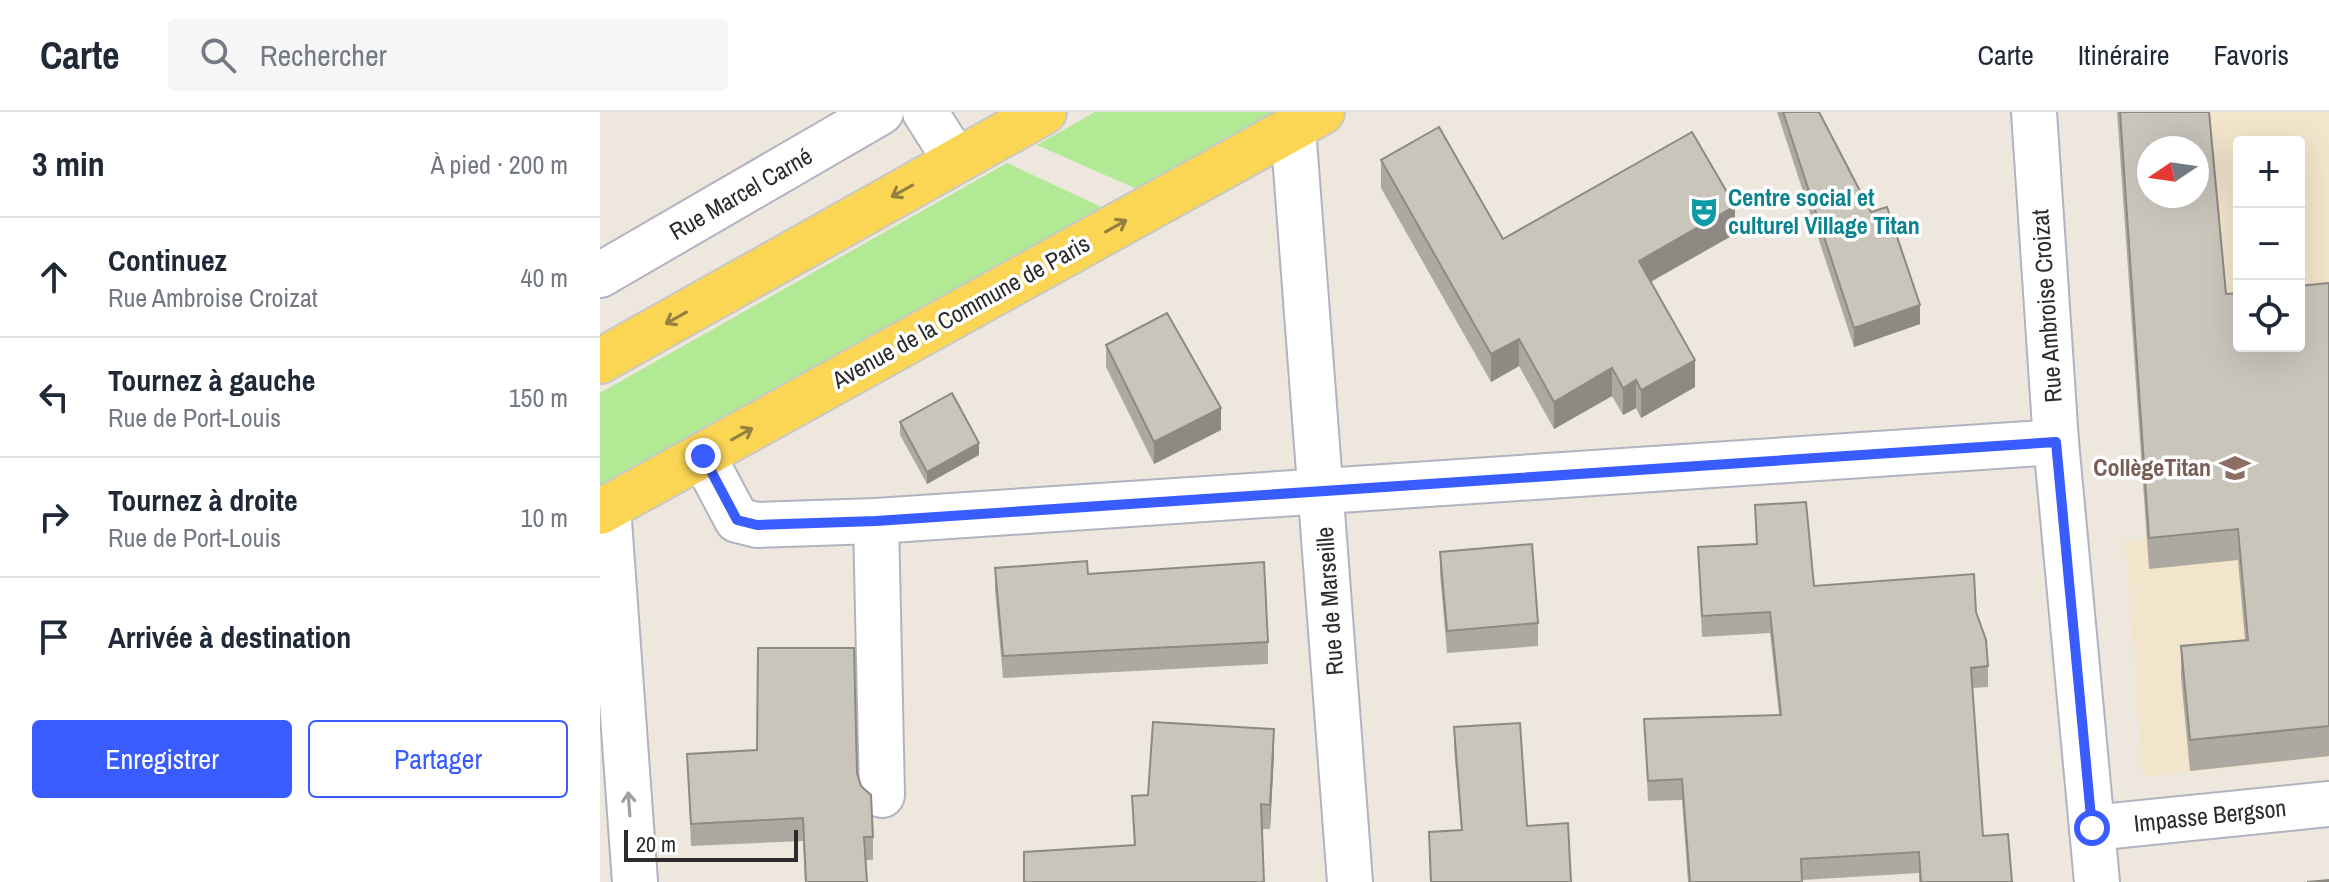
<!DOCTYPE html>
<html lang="fr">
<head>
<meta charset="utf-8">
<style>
	:root { --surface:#fff; --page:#f6f6f7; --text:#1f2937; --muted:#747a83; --line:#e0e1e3; --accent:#395cff }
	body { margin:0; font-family:"Archivo Narrow",sans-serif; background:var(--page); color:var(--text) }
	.controls { position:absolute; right:24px; top:24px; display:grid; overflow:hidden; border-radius:8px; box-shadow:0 8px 32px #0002 }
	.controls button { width:72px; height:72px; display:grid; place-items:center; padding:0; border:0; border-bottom:2px solid var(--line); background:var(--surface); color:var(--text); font:40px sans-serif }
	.compass { position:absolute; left:1537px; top:24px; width:72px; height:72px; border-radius:50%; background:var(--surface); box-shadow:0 8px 32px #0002; rotate:257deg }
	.scale { position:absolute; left:24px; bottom:20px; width:174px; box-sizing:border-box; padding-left:8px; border:4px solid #2c2c2c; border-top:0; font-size:22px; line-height:28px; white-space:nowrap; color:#2c2c2c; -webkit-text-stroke:6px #fff; paint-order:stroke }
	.stop { position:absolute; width:24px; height:24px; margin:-18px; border:6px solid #395cff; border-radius:50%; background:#fff }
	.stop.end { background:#395cff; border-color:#fff; box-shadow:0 2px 8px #0008 }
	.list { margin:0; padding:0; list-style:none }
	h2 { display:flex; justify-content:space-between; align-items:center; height:104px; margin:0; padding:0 32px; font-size:34px }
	h2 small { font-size:26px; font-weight:400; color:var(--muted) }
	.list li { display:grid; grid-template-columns:52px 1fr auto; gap:24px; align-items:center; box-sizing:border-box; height:120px; padding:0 32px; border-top:2px solid var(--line) }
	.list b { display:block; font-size:30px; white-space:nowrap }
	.list p { margin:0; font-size:26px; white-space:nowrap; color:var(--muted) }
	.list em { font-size:26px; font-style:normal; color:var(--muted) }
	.actions { display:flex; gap:16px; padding:24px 32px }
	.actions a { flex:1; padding:18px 0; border:2px solid var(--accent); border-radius:8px; text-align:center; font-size:28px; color:var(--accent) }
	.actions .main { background:var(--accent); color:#fff }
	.icon { flex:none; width:44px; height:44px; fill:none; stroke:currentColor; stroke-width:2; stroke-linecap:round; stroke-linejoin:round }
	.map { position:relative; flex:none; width:1729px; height:770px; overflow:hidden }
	header { display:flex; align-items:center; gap:48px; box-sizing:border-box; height:112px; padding:0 40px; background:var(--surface); border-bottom:2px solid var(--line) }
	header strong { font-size:38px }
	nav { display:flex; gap:44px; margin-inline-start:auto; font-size:28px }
	.search { width:560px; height:72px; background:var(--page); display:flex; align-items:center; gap:20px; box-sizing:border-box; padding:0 28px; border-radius:8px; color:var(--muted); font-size:30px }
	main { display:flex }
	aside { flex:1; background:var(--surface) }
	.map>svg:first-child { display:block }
	.education { fill:#f1e5cb; fill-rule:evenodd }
	.green { fill:#b1e995 }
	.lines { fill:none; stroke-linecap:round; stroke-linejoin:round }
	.street-casing { stroke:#b1b3c0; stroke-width:48 }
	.secondary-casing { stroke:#b1b3c0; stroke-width:48 }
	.primary-casing { stroke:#c8c8c8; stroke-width:48 }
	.street { stroke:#fff; stroke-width:44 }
	.secondary { stroke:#fff; stroke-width:44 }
	.primary { stroke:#fbd655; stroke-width:44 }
	.wall { fill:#ada9a1 }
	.shaded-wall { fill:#8d8a83 }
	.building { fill:#c9c5bb; stroke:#8d8a83; stroke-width:2; fill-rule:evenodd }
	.oneway { stroke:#948140 }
	.oneway2 { stroke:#a0a0a0 }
	.route { stroke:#395cff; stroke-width:10 }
	.labels { text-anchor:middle; stroke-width:7; stroke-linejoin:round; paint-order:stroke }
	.street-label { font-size:24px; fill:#2c2c2c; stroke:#fff }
	.culture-label { font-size:24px; font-weight:bold; fill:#0d838f; stroke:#fff; text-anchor:start }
	.education-label { font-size:24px; font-weight:bold; fill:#785e54; stroke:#fff; text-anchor:end }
</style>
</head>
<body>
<header>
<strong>Carte</strong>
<div class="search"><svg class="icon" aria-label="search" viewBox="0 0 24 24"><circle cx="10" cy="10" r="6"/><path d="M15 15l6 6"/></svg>Rechercher</div>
<nav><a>Carte</a><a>Itinéraire</a><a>Favoris</a></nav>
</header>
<main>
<aside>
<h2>3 min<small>À pied · 200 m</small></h2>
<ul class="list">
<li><svg class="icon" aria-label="ahead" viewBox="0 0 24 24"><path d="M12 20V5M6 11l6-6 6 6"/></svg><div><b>Continuez</b><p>Rue Ambroise Croizat</p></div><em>40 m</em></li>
<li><svg class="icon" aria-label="left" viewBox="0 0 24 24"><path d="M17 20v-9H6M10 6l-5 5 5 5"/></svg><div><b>Tournez à gauche</b><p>Rue de Port-Louis</p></div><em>150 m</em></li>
<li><svg class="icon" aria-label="right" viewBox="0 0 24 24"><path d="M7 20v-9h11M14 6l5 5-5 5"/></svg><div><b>Tournez à droite</b><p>Rue de Port-Louis</p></div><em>10 m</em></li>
<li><svg class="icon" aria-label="arrive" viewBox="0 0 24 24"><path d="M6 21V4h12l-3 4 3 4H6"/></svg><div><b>Arrivée à destination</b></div></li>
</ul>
<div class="actions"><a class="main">Enregistrer</a><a>Partager</a></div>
</aside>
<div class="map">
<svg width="1729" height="770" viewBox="0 0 1729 770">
	<rect width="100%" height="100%" fill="#eee7dd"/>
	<path class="education" d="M 1518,0 L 1729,0 L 1729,645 L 1543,665 L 1525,428 L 1546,426 ZM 1639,30 L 1699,30 L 1699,234 L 1639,234 ZM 1549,36 L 1597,36 L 1597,84 L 1549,84 Z"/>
	<g class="green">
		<polygon points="495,0 678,0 539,78 437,33"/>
		<polygon points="407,51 508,98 0,381 0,281"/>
	</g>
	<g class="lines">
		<g class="street-casing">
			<g id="street">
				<polyline points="325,0 356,49"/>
				<polyline points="693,16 750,770"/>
				<polyline points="0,163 281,0"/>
				<polyline points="103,344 137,408 157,413 276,409 1456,330"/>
				<polyline points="8,395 35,770"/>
				<polyline points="276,409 282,683"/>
				<polyline points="1492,716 1729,692"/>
			</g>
		</g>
		<g class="secondary-casing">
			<polyline id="secondary" points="1434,0 1456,330 1497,770"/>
		</g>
		<g class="primary-casing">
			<g id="primary">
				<polyline points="0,249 444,0"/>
				<polyline points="0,400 722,0"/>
			</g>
		</g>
		<use href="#street" class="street"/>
		<use href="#secondary" class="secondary"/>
		<use href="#primary" class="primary"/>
	</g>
	<g class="wall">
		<polygon points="1177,0 1219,0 1320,212 1254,235"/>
		<polygon points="1517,0 1609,0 1626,182 1729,171 1729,644 1590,659 1581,565 1581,534 1645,528 1638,448 1549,457"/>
		<polygon points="781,48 903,127 1135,122 1051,170 1095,275 1041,306 1036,296 1023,303 1012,284 954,317 919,254 891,270 781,76"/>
		<polygon points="506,233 621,318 554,352 506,255"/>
		<polygon points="300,310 379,343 327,372 300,323"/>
		<polygon points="1155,393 1214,474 1376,500 1388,554 1388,575 1372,576 1383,724 1412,770 1319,770 1319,761 1202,768 1202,770 1088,770 1082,688 1048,689 1044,607 1179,603 1170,521 1102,525 1098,435 1156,432"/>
		<polygon points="840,440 938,511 938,534 847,541 840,462"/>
		<polygon points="395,456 488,462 668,530 668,552 403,566 395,478"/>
		<polygon points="854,615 927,714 971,770 830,770 829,720 861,718 854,636"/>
		<polygon points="87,642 257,661 273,725 273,748 266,748 267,770 205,770 203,729 91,734"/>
		<polygon points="674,642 670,717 662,717 424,770 424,740 534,733 532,684 548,683"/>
	</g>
	<g class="shaded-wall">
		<polygon points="1135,94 1135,122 1039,176 1039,149"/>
		<polygon points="1320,193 1320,212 1254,235 1254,216"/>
		<polygon points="919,227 919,254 891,270 891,242"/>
		<polygon points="1095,248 1095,275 1041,306 1041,278"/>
		<polygon points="1012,256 1012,284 954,317 954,290"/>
		<polygon points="1036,268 1036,296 1023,303 1023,276"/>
		<polygon points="621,296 621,318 554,352 554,330"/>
		<polygon points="379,331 379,343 327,372 327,360"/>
		<polygon points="674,617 674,642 670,717 670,693"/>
	</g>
	<g class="building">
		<polygon points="1183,0 1219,0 1271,100 1287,95 1320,193 1254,216"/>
		<path d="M 1520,0 L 1609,0 L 1626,182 L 1639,181 L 1639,234 L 1699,234 L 1699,174 L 1729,171 L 1729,614 L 1590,628 L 1581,534 L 1648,528 L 1638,417 L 1549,426 ZM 1549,36 L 1597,36 L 1597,84 L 1549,84 Z"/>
		<polygon points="839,15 903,127 1092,20 1135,94 1039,149 1095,248 1041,278 1036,268 1023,276 1012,256 954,290 919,227 891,242 781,48"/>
		<polygon points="567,201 621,296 554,330 506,233"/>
		<polygon points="352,281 379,331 327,360 300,310"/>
		<polygon points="1206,390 1214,474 1374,462 1376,500 1386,528 1388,554 1371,556 1383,724 1408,722 1412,770 1321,770 1319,740 1201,747 1202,770 1090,770 1082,667 1048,669 1044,607 1181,603 1170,500 1102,504 1098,435 1157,432 1155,393"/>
		<polygon points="932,432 938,511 847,519 840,440"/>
		<polygon points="487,449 488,462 664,450 668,530 403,544 395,456"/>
		<polygon points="158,536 254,536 257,661 261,674 271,683 273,725 264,725 267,770 206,770 203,706 91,712 87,642 157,638"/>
		<polygon points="553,610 674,617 670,693 661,692 664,770 424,770 424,740 535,733 532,684 548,683"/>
		<polygon points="920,611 927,714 968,711 971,770 831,770 829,720 862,718 854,615"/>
		<polygon points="1729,768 1729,770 1707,770"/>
	</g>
	<defs><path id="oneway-shaft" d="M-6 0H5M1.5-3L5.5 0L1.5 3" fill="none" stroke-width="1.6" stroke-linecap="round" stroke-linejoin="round" transform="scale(2)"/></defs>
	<g class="oneway">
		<use href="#oneway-shaft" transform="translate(302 79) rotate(151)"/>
		<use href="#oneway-shaft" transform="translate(516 114) rotate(-29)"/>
		<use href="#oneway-shaft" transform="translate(76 206) rotate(151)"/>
		<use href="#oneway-shaft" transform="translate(142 322) rotate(-29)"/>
	</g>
	<use class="oneway2" href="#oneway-shaft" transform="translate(29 692) rotate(-94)"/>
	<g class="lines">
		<polyline class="route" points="103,344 137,408 157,413 276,409 1456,330 1492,716"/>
	</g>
	<defs>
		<g id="theatre-bare" transform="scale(2.4)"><path d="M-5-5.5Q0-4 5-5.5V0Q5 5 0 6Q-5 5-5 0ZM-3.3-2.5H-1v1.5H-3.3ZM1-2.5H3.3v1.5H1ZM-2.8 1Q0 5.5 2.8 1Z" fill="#0f9aa8" stroke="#fff" stroke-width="2.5" paint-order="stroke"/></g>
		<g id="school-bare" transform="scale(2.4)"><path d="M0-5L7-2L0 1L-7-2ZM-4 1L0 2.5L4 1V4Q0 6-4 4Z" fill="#8d6e63" stroke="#fff" stroke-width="2.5" paint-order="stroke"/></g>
	</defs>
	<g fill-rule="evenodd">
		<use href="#theatre-bare" x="1104" y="100"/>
		<use href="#school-bare" x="1635" y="356"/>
	</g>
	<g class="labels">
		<g class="street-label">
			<text transform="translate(141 82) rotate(-30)" y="8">Rue Marcel Carné</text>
			<text transform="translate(1447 194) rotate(-94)" y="8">Rue Ambroise Croizat</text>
			<text transform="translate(361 200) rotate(-29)" y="8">Avenue de la Commune de Paris</text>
			<text transform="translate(730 489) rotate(-94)" y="8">Rue de Marseille</text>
			<text transform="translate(1610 704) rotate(-6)" y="8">Impasse Bergson</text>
		</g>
		<g class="culture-label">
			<text x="1128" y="94">Centre social et<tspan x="1128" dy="28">culturel Village Titan</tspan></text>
		</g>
		<g class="education-label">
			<text x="1611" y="364">CollègeTitan</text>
		</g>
	</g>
</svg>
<div class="controls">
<button>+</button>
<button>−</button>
<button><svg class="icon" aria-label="locate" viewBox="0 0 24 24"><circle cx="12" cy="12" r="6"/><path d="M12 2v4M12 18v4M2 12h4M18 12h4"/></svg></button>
</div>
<svg class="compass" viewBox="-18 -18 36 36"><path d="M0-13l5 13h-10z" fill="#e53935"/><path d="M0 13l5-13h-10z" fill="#747a83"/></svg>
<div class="scale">20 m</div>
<div class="stop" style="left:1492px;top:716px"></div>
<div class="stop end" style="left:103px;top:344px"></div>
</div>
</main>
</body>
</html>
